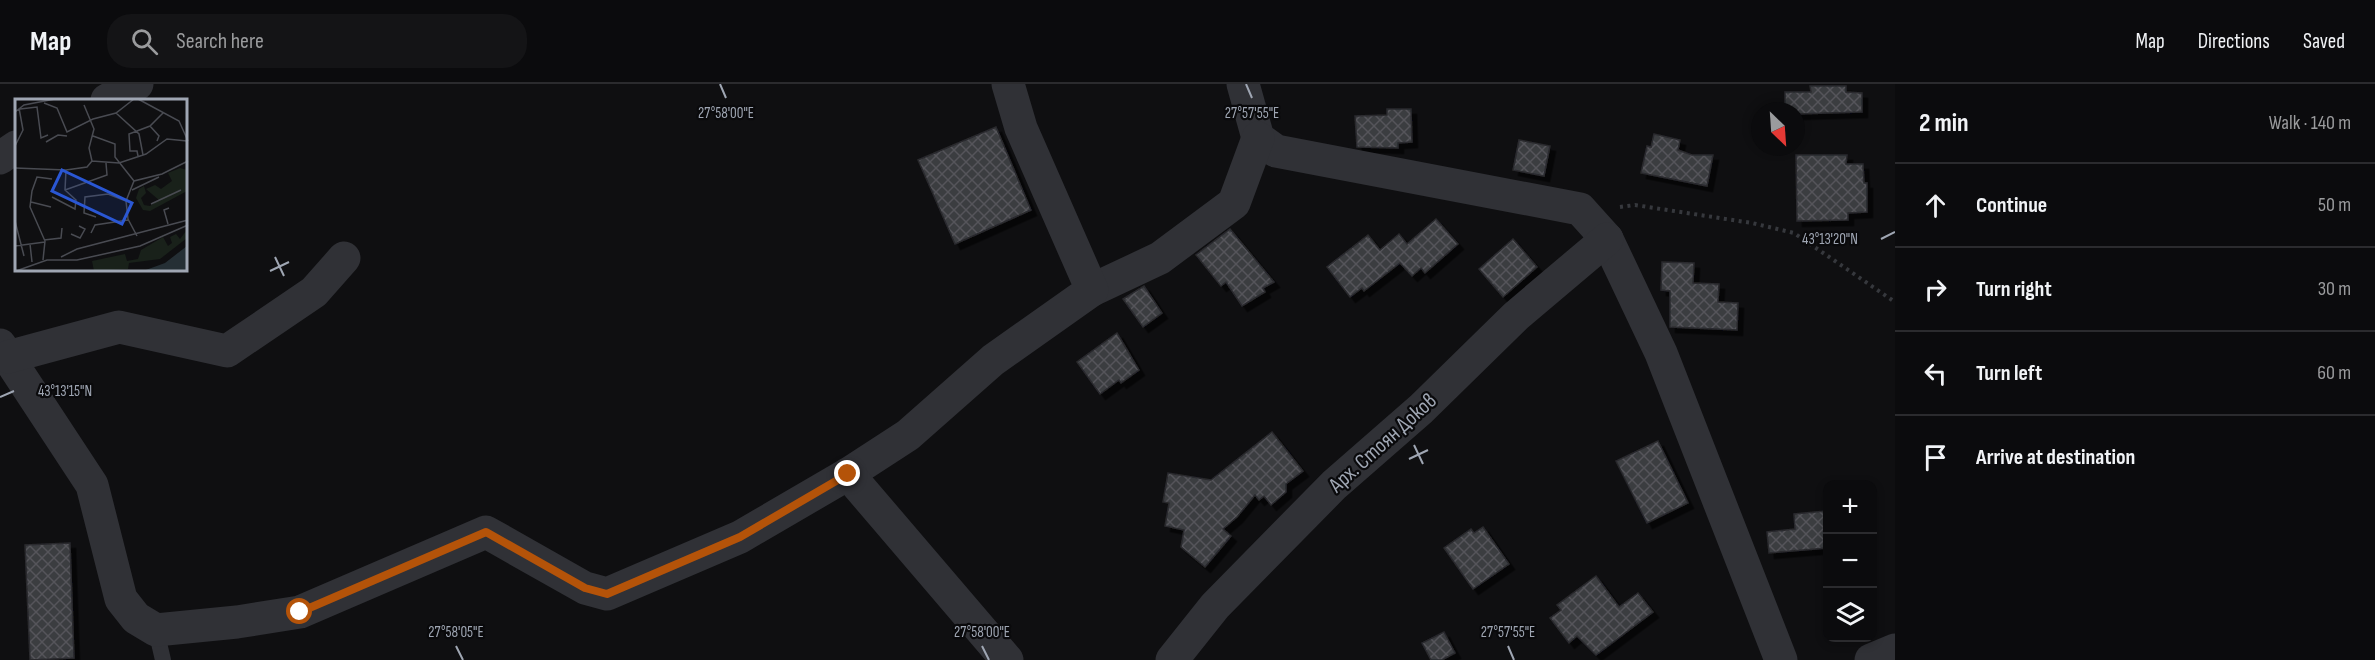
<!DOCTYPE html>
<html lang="en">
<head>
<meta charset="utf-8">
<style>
	:root { --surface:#0b0b0d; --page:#141416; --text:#f1f3f6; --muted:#9a9b9d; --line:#2b2b2e }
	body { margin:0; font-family:"Sofia Sans Condensed",sans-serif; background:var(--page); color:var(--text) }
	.controls { position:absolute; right:18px; bottom:18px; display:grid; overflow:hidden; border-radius:12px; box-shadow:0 3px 9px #0003 }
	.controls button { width:54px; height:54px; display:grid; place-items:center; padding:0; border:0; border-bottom:2px solid var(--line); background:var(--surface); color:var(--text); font:30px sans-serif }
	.compass { position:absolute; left:1751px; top:18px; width:54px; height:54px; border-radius:50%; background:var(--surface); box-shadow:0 3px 9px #0003; rotate:155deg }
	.stop { position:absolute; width:18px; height:18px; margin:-14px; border:4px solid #b45309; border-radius:50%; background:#fff }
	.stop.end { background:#b45309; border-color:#fff; box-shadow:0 2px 6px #0008 }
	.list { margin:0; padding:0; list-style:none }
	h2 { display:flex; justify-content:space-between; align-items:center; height:78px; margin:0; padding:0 24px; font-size:26px }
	h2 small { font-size:20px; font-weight:400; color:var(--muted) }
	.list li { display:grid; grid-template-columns:39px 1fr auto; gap:18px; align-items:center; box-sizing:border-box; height:84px; padding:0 24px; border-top:2px solid var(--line) }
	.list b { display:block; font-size:22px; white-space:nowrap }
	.list em { font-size:20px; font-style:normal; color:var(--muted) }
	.icon { flex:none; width:33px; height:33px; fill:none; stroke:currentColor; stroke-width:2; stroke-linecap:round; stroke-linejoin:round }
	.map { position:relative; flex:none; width:1895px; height:576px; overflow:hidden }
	header { display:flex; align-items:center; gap:36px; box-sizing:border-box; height:84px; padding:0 30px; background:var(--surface); border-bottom:2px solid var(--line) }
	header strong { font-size:28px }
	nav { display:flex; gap:33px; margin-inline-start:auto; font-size:21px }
	.search { width:420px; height:54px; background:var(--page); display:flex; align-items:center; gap:15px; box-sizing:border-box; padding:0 21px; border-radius:24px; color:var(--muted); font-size:22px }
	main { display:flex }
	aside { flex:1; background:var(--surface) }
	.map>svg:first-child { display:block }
	.building { fill:url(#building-cross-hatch); stroke:#29292d; stroke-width:1.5; filter:url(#shadow) }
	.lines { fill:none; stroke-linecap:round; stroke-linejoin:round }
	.path { stroke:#36383d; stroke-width:4; stroke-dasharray:3 4.5; stroke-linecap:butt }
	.lane { stroke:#303136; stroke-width:16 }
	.street { stroke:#303136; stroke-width:33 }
	.route { stroke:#b45309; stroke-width:8 }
	.ticks { fill:none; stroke:#9fa6b3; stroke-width:2 }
	.labels { text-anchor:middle; stroke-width:4.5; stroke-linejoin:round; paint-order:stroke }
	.street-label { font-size:22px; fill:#9fa6b3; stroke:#0a0a0c }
	.inset-road { fill:none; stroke:#494b52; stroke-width:1.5 }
	.view { fill:#2a57d4; fill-opacity:0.15; stroke:#2a57d4; stroke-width:3 }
	.inset-edge { fill:none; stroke:#9fa6b3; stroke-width:3 }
	.ticks-label { font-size:15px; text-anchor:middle; fill:#9fa6b3; stroke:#0a0a0c; stroke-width:4.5; stroke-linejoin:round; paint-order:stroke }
</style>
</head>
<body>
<header>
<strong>Map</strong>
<div class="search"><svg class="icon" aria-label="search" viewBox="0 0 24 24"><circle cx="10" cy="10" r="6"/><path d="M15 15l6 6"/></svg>Search here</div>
<nav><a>Map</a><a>Directions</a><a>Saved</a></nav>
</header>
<main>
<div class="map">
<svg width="1895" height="576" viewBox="0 0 1895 576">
	<defs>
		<pattern id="building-cross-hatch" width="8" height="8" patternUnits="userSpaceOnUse" patternTransform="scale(1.5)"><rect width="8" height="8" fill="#3b3c41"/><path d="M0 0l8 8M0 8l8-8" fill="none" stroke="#54555a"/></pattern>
		<filter id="shadow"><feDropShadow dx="5.5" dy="5.5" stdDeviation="0" flood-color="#0009"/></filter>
	</defs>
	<rect width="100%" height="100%" fill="#0f0f11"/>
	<g class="building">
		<polygon points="1810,2 1846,2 1846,8 1862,9 1862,28 1796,30 1796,27 1785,27 1785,8 1811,8"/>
		<polygon points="1387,25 1411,25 1412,58 1398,59 1398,64 1357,63 1355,32 1387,31"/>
		<polygon points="996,43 1031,126 955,160 918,76"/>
		<polygon points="1654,50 1680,56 1678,66 1692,71 1713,71 1707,102 1641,89 1647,62 1651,63"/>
		<polygon points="1519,56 1550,62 1544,92 1513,86"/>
		<polygon points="1796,71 1847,71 1846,80 1863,80 1864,99 1867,99 1867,128 1848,129 1848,136 1797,137"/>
		<polygon points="1436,135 1458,160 1425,189 1421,184 1412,192 1400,179 1364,207 1362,204 1350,213 1327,183 1368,151 1380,166 1399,150 1407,160"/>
		<polygon points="1230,145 1274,198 1263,204 1265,208 1242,222 1226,198 1221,202 1196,171"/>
		<polygon points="1513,155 1537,183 1503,213 1479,185"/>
		<polygon points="1662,178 1694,179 1693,199 1719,200 1718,218 1738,219 1737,246 1670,243 1670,207 1661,206"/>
		<polygon points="1144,202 1162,229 1143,243 1123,215"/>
		<polygon points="1117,249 1139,286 1121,299 1119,296 1100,310 1077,278"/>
		<polygon points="1272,348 1303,387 1286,400 1286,408 1271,421 1264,412 1259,416 1255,411 1237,433 1223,445 1231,452 1205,483 1181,463 1184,446 1165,442 1169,419 1163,418 1168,389 1211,396"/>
		<polygon points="1658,357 1688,419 1647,439 1616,377"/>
		<polygon points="1826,427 1827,464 1769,469 1767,448 1795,445 1794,430"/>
		<polygon points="1483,443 1509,480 1473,505 1444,464 1471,445 1474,449"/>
		<polygon points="70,459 74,574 30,576 25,461"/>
		<polygon points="1596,492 1619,523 1638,509 1653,528 1596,571 1577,552 1569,559 1550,534 1561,526 1557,521"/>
		<polygon points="1444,548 1455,569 1442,576 1431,576 1422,559"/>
	</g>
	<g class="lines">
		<polyline class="path" points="1620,123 1635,121 1752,139 1794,149 1895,218"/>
		<polyline class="lane" points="156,546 163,576"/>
		<g class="street">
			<polyline points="1243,0 1258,54 1276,67 1580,125 1607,155 1661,269 1781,576"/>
			<polyline points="107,16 137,0"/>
			<polyline points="0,74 16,63"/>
			<polyline points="1092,206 1160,174 1234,119 1258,54"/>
			<polyline points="0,261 92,401 121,515 136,534 156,546 237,538 300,528 486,448 585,504 607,510 740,453 848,390 908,351 993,276 1092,206 1021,44 1008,0"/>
			<polyline points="8,273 119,243 227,267 314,208 344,174"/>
			<polyline points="848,390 1007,576"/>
			<polyline points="1172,576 1215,522 1334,401 1421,325 1516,232 1607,155"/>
			<polyline points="1871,576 1895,566"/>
		</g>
	</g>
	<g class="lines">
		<polyline class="route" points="300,528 486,448 585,504 607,510 740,453 848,390"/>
	</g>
	<path class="ticks" d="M 720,0 L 726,14M 1246,0 L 1252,14M 1881,155 L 1895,148M 275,173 L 284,192M 270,187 L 289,178M 0,313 L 14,307M 1414,361 L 1423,380M 1409,375 L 1428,366M 456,562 L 463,576M 982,562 L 989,576M 1508,562 L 1514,576"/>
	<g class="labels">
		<g class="street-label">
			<text transform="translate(1382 358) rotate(-42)" y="8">Арх. Стоян Доков</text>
		</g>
	</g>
	<g transform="translate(15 15)">
		<rect width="172" height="172" fill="#0f0f11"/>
		<path d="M 165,69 L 172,71 L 172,92 L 135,112 L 128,111 L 121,99 L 124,90 L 129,87 L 131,94 L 126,99 L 129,106 L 135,107 L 144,101 L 131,90 L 140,86 L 146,90 L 157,82 L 153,74 ZM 172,131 L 172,139 L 145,160 L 114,164 L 113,170 L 79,172 L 77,162 L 110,155 L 112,162 L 123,160 L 126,151 L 148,138 L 153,147 L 157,144 L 155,138 L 161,135 L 165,140 Z" fill="#19211a"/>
		<path d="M 172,147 L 172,172 L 128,172 L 150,164 Z" fill="#252f35"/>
		<path class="inset-road" d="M 123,0 L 164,22 L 173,42M 29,4 L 42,9 L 52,33 L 78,20 L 101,14 L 119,0M 69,6 L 79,30 L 74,49 L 77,62M 5,10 L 22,8 L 26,39 L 33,36M 0,13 L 9,6 L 40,0M 101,14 L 124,35 L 128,56M 135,27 L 144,37 L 142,42M 78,37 L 100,45 L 100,58 L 119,82M 31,43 L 43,36 L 52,37M 0,47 L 8,31 L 4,9M 123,57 L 122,52 L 115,52 L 114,35 L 135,27 L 148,14M 0,69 L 51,71 L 72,68 L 77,62 L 104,64 L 131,55 L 152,40 L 172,42M 50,91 L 92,76 L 91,64M 117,91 L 144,78M 37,98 L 60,110 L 61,101 L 50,91 L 51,71M 111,102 L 119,82 L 147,75 L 173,62M 16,103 L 36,108M 136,105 L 166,91M 81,118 L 69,114 L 70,98 L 93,95 L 111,102 L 113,120 L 122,137M 0,122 L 9,157M 153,125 L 149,111 L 154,109M 76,134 L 80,126 L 113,121M 56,135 L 65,139 L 70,130 L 64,127M 29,141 L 46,139 L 47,129M 15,145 L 17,163M 0,147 L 30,143M 46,158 L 62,150 L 173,121M 28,161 L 30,142 L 15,108 L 17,92 L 22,78 L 37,80M 1,172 L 32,161 L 62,161 L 125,147 L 173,126"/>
		<path class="view" d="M 47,71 L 117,104 L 107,125 L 37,92 Z"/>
		<rect width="172" height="172" class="inset-edge"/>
	</g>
	<g class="ticks-label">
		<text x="726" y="34">27°58'00"E</text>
		<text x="1252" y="34">27°57'55"E</text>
		<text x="1830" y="160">43°13'20"N</text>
		<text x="65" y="312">43°13'15"N</text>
		<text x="456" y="553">27°58'05"E</text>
		<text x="982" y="553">27°58'00"E</text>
		<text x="1508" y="553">27°57'55"E</text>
	</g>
</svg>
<div class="controls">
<button>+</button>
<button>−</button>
<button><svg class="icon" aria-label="layers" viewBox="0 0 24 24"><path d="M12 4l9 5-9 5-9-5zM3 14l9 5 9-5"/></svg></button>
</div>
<svg class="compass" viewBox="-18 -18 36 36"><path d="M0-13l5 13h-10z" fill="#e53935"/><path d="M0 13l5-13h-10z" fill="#9a9b9d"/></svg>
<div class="stop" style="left:300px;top:528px"></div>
<div class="stop end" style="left:848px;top:390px"></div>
</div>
<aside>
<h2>2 min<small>Walk · 140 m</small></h2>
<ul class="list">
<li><svg class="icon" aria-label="ahead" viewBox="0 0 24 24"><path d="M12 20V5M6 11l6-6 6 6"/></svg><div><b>Continue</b></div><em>50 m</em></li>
<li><svg class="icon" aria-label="right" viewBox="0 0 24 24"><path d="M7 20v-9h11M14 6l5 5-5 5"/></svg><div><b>Turn right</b></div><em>30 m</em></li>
<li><svg class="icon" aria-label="left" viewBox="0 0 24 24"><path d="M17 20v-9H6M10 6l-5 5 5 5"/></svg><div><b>Turn left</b></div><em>60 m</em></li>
<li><svg class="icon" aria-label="arrive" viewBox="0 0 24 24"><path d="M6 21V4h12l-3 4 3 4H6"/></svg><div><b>Arrive at destination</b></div></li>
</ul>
</aside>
</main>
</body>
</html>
